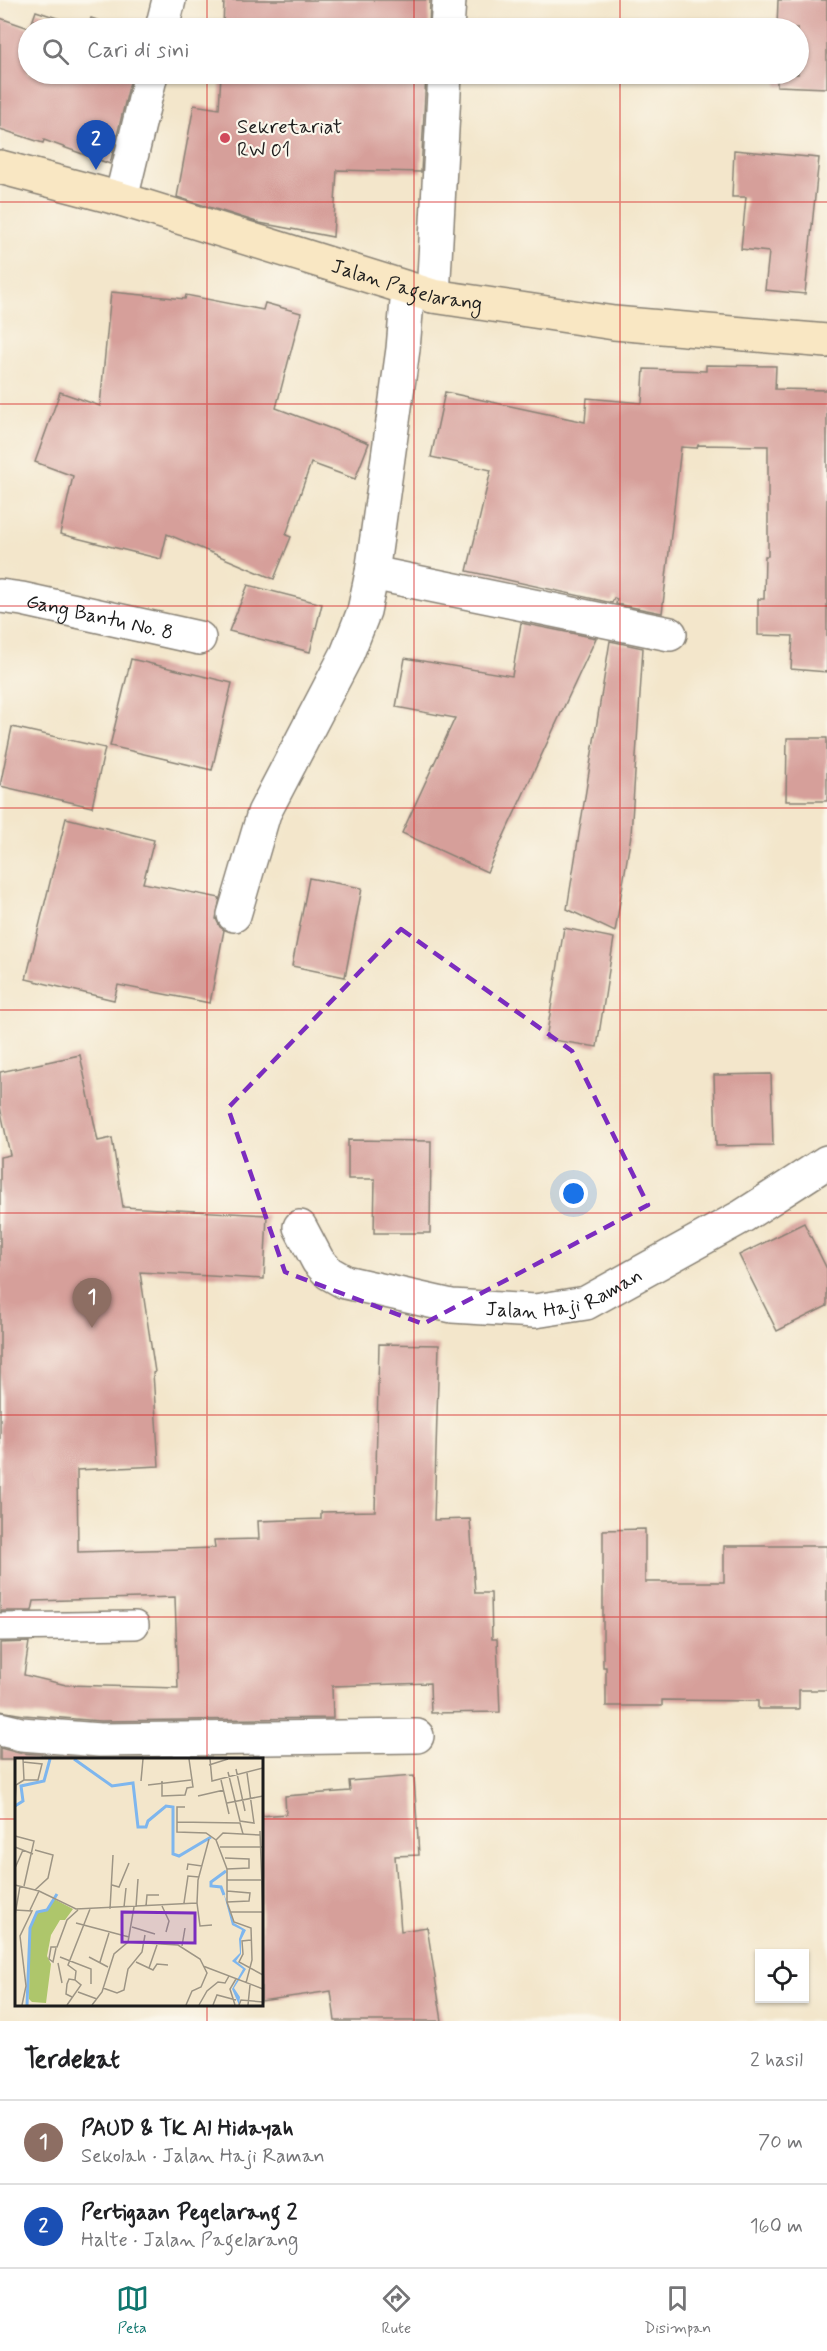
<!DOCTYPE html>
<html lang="id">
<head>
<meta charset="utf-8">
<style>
	:root { --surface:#fff; --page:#f6f6f6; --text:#202124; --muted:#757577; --line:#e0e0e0; --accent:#0f766e }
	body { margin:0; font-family:Mynerve,sans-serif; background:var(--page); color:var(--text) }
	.controls { position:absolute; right:18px; bottom:18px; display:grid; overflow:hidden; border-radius:0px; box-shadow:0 2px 4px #0004 }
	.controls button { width:54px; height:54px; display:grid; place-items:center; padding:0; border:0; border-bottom:2px solid var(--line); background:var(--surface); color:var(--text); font:30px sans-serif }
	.you { position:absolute; left:574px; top:1194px; width:21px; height:21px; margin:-15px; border:4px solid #fff; border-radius:50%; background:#1a73e8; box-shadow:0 0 0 9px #1a73e833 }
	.badge { display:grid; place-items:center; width:39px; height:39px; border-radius:50%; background:var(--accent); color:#fff; font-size:20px; font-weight:700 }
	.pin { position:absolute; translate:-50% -50px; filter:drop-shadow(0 2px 3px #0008) }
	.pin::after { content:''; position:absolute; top:32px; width:21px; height:18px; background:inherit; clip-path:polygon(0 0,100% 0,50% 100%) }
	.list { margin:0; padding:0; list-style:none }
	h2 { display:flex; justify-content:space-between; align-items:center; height:78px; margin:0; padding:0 24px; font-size:26px }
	h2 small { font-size:20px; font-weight:400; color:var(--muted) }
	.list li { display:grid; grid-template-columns:39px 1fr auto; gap:18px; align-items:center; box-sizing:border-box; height:84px; padding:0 24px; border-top:2px solid var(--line) }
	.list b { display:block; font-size:22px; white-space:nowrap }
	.list p { margin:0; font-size:20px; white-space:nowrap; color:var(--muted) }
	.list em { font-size:20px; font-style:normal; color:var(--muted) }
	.icon { flex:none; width:33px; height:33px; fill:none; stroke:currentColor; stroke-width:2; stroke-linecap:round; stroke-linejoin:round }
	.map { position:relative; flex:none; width:827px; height:2021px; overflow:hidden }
	.search { position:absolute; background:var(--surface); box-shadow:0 2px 4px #0004; left:18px; right:18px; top:18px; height:66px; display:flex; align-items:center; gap:15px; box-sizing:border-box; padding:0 21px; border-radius:33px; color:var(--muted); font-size:22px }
	.sheet { height:246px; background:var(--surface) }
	nav { display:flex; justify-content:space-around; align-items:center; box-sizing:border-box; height:84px; border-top:2px solid var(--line); background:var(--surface); font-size:16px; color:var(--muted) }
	nav a { display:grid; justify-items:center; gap:3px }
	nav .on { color:var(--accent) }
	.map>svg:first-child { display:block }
	.building { fill:#d69f9a }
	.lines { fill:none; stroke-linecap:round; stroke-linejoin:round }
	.lane-casing { stroke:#888174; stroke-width:30 }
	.street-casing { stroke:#888174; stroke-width:36 }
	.secondary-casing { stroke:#888174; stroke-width:36 }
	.lane { stroke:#fff; stroke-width:27 }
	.street { stroke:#fff; stroke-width:33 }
	.secondary { stroke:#f9e7c3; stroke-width:33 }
	.marked { fill:none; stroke:#7b2cbf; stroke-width:4.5; stroke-dasharray:12 8; stroke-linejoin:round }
	.grid { fill:none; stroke:#d62828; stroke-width:1.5; stroke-opacity:0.55 }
	.poi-dot { fill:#d1495b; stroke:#fbf7ec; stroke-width:2 }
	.labels { text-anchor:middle; stroke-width:4.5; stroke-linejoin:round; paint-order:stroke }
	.poi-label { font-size:20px; fill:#1c1c1c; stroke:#fbf7ec; text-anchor:start }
	.street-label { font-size:20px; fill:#1c1c1c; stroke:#fbf7ec }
	.inset-river { fill:none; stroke:#7eb6ee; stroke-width:3 }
	.inset-road { fill:none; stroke:#9d9585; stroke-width:1.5 }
	.view { fill:#7b2cbf; fill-opacity:0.15; stroke:#7b2cbf; stroke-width:3 }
	.inset-edge { fill:none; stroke:#1c1c1c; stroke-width:3 }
</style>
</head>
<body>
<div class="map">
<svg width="827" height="2021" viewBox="0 0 827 2021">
	<rect width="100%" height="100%" fill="#fbf7ec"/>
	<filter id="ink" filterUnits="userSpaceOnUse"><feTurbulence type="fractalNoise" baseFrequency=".0167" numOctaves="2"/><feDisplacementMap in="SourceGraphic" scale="12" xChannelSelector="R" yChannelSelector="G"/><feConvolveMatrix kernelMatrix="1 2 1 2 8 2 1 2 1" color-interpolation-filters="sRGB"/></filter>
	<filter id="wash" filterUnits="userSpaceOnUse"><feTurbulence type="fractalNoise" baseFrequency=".008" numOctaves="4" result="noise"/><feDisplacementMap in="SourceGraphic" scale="24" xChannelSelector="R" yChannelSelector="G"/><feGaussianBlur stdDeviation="1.35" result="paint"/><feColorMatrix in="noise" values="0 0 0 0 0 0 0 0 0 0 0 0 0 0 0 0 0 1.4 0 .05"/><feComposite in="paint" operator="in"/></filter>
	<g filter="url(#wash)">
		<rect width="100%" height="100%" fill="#f3e6cb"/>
		<g id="blocks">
			<g class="building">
				<polygon points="224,0 430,0 429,28 223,28"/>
				<polygon points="778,0 827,0 827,88 777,86 777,74 798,74 798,28 777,28"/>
				<polygon points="36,11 87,28 91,18 120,28 30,28"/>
				<polygon points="0,18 29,28 28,74 132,74 110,164 44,140 43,143 0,129"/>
				<polygon points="221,74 426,74 421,172 337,170 333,237 260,223 177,197 194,105 219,109"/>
				<polygon points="734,150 819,158 805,294 765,290 769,252 741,249 746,197 732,197"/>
				<polygon points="111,292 185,299 186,295 263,310 265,303 301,313 276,408 369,443 355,479 311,463 286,535 291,537 274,579 167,534 161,559 60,534 73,476 35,462 60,392 100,406"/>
				<polygon points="706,365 776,366 775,389 827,390 827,672 791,669 793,636 758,635 758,599 764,599 765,556 768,556 768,446 698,445 697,448 681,447 662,613 616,604 617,599 614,598 612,603 467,571 491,470 431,457 445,392 585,422 587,398 642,403 644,369 706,371"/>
				<polygon points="248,585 322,604 310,652 229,631"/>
				<polygon points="521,623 596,638 487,872 402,833 455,718 396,707 405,658 512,676"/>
				<polygon points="610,641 643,648 631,835 615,932 567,909"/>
				<polygon points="131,659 232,683 212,770 110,746"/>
				<polygon points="12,727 105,748 92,807 0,786"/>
				<polygon points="787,738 827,738 827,801 786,801"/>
				<polygon points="66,818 154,840 143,883 220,898 216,919 220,927 224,930 210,1003 118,985 114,1000 26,979"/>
				<polygon points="309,878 362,888 345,977 292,966"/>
				<polygon points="564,928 614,938 597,1047 546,1039"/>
				<polygon points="80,1055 98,1141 112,1138 123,1207 267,1215 264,1279 140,1272 155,1372 153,1373 159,1466 77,1470 78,1552 215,1548 214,1540 259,1539 258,1521 321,1519 321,1512 375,1511 379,1344 439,1345 434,1520 470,1519 475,1593 491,1593 492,1639 497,1639 500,1712 431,1713 430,1683 332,1686 333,1718 101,1721 24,1715 0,1711 0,1643 29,1642 24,1675 66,1685 178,1688 175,1597 34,1601 32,1611 0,1611 0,1157 10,1155 0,1107 0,1072"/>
				<polygon points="771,1074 773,1145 716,1146 714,1075"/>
				<polygon points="348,1140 431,1141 430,1233 374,1233 375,1179 348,1179"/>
				<polygon points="804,1223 827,1269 827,1306 777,1331 739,1255"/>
				<polygon points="645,1529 645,1582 724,1582 724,1546 827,1546 827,1690 799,1690 799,1709 758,1709 758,1701 662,1700 662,1706 606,1706 606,1667 603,1667 603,1530"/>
				<polygon points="0,1748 19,1753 99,1759 184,1758 184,1760 0,1760"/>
				<polygon points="414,1776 419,1855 395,1856 401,1931 427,1927 442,2021 335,2021 331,1991 261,2001 261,1816 286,1814 285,1796 350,1791 349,1781"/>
			</g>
		</g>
	</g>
	<g filter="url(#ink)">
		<use href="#blocks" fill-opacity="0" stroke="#888174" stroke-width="1.5"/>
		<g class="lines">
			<g class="lane-casing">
				<polyline id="lane" points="0,1627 135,1625"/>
			</g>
			<g class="street-casing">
				<g id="street">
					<polyline points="162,28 169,0"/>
					<polyline points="447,28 449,0"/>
					<polyline points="121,199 151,74"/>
					<polyline points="433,296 445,74"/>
					<polyline points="372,573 670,634"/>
					<path id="s1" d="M 0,596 L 22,599 L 199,638"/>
					<polyline points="234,915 264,813 347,654 364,611 372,573 403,349 408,289"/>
					<path id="s2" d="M 300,1227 L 318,1261 L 329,1273 L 345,1282 L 452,1306 L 535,1311 L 586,1303 L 743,1216 L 827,1162"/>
					<polyline points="0,1729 21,1734 100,1740 417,1736"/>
				</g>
			</g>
			<g class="secondary-casing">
				<g id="secondary">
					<path id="s3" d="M 0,167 L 121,199 L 433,296 L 614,323 L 827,341"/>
				</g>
			</g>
			<use href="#lane" class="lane"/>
			<use href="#street" class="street"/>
			<use href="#secondary" class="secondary"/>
		</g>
	</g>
	<path class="marked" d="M 401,929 L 572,1051 L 648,1205 L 423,1324 L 285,1272 L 228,1108 Z"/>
	<path class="grid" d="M 207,0 L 207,28M 414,0 L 414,28M 620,0 L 620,28M 207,74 L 207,1760M 414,74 L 414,2021M 620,74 L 620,2021M 0,202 L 827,202M 0,404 L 827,404M 0,606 L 827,606M 0,808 L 827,808M 0,1010 L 827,1010M 0,1213 L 827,1213M 0,1415 L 827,1415M 0,1617 L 827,1617M 0,1819 L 16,1819M 261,1819 L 827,1819M 207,2004 L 207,2021"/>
	<circle class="poi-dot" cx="225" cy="138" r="6"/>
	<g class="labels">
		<g class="poi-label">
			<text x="237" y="133">Sekretariat<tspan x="237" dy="23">RW 01</tspan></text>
		</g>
		<g class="street-label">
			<text dy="7" stroke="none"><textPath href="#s3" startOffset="424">Jalan Pagelarang</textPath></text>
			<text dy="7" stroke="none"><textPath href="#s1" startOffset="102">Gang Bantu No. 8</textPath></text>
			<text dy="7" stroke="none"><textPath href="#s2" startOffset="298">Jalan Haji Raman</textPath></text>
		</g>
	</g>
	<g transform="translate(15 1758)">
		<rect width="248" height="248" fill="#f3e6cb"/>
		<path d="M 39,141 L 58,151 L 50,162 L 45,162 L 36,177 L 32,198 L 36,206 L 31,245 L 17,244 L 14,241 L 15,168 L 23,154 L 31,153 Z" fill="#aec66b"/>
		<path d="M 208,133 L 219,165 L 231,172 L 226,182 L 226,196 L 221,203 L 231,211 L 219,230 L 225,239 L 224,247 L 217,231 L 228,211 L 217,203 L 225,195 L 224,181 L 227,172 L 217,167 Z" fill="#7eb6ee"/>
		<path class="inset-river" d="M 59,1 L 97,28 L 118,25 L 123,69 L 131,69 L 133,63 L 151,48 L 158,49 L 158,96 L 164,98 L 196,79M 0,48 L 8,43 L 6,28 L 29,23 L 35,1M 209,137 L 206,129 L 196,128 L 196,124 L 211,113M 12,247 L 15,170 L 22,154 L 32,152 L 42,136"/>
		<path class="inset-road" d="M 8,1 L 9,22M 195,1 L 197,23 L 248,10M 8,4 L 27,6 L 23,22 L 9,22M 194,7 L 213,1M 221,11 L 230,53M 213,14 L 225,63 L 239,65 L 232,15M 206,22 L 214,56M 126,23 L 128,1M 147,23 L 147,38 L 170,37 L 172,30 L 178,29 L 174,1M 133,27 L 176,22M 183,38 L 209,32M 0,44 L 1,27 L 9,22M 212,45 L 248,38M 170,49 L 162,49 L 162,74 L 191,75 L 201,82 L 212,111 L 212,144 L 219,164 L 236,170 L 237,202 L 231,225M 162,64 L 225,65 L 228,76M 245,73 L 248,158M 0,78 L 19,83 L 9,128M 194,81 L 183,122 L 182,145 L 185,168 L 197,167M 201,82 L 208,75 L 245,77M 0,89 L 18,96M 205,89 L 248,89M 20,92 L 38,97 L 33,120 L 20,132M 210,100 L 234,101 L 234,110 L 212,111M 0,110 L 8,92M 172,112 L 173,106 L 187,108M 212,122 L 246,122M 0,127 L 24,133 L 61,151 L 182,145M 97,127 L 104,129 L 114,105M 212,133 L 235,135 L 234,143 L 212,144M 169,145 L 173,118 L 184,119M 131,148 L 132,137 L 144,137M 147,148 L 154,163 L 151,174M 109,149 L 111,130M 121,149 L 123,121M 95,151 L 98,97M 0,152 L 17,153 L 5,178 L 11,228 L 7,247M 15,152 L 24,133M 216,154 L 247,154M 0,157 L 5,128M 61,165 L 114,179M 117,169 L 140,176M 236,182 L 227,183 L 228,196 L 224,204 L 248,217M 113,184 L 163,187 L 185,201 L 192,215 L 186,229 L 177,233 L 171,247M 167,188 L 170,170M 41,190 L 38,204 L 34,201 L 36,189 L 42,189 L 52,162 L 63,152M 45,199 L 76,211 L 76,226M 74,199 L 93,209M 85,204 L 94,175M 121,204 L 138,212 L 142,206 L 153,207M 43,205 L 47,225M 188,208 L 248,231M 134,210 L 142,187M 88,230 L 102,235 L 109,232 L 113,211 L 127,194 L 130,177M 63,234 L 82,241M 57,239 L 51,236 L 52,226 L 54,221 L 60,222M 52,247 L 66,227 L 60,222 L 61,213 L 53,207 L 75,151M 77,247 L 87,234 L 99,196 L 113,184 L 119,149M 184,247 L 192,233 L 203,224 L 210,225 L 214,218M 198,247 L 202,237 L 221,242M 220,247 L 215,231 L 221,221M 224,247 L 226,242 L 248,244M 233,247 L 235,227"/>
		<path class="view" d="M 107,154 L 180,155 L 180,185 L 107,184 Z"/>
		<rect width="248" height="248" class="inset-edge"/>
	</g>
</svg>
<div class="controls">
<button><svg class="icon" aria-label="locate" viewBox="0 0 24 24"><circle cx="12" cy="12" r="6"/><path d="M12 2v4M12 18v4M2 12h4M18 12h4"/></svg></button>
</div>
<div class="you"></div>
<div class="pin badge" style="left:92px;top:1328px;background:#8d6e63">1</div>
<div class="pin badge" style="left:96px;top:170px;background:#1a4fb4">2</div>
<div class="search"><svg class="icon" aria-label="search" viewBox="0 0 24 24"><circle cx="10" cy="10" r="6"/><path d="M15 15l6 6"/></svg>Cari di sini</div>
</div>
<section class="sheet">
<h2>Terdekat<small>2 hasil</small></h2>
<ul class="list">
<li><span class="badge" style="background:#8d6e63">1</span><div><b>PAUD &amp; TK Al Hidayah</b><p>Sekolah · Jalan Haji Raman</p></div><em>70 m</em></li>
<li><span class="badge" style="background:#1a4fb4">2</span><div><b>Pertigaan Pegelarang 2</b><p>Halte · Jalan Pagelarang</p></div><em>160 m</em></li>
</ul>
</section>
<nav>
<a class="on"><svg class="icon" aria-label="map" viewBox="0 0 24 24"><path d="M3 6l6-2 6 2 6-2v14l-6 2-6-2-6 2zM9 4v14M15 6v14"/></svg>Peta</a>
<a><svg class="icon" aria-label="directions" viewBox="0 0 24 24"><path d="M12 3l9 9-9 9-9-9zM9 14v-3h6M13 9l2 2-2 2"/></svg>Rute</a>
<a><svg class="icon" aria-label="saved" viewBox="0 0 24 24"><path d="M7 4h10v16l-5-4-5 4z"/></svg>Disimpan</a>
</nav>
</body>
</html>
